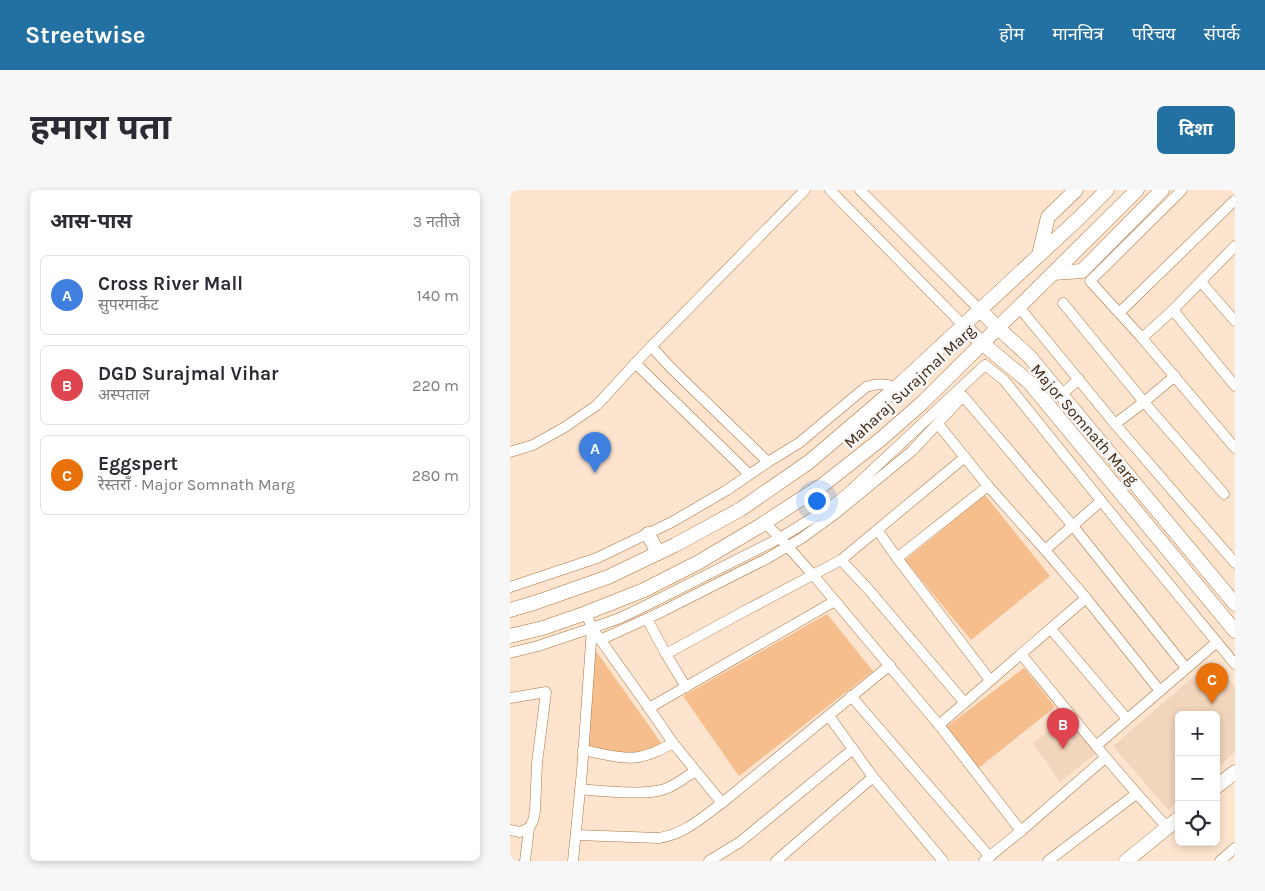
<!DOCTYPE html>
<html lang="hi">
<head>
<meta charset="utf-8">
<style>
	:root { --surface:#fff; --page:#f7f7f7; --text:#2b2b33; --muted:#7c7c81; --line:#e1e1e2; --accent:#2370a2 }
	body { margin:0; font-family:Karla,"Noto Sans Devanagari",sans-serif; background:var(--page); color:var(--text) }
	.controls { position:absolute; right:15px; bottom:15px; display:grid; overflow:hidden; border-radius:8px; box-shadow:0 2px 8px #0003 }
	.controls button { width:45px; height:45px; display:grid; place-items:center; padding:0; border:0; border-bottom:1px solid var(--line); background:var(--surface); color:var(--text); font:25px sans-serif }
	.you { position:absolute; left:306px; top:310px; width:18px; height:18px; margin:-12px; border:4px solid #fff; border-radius:50%; background:#1a73e8; box-shadow:0 0 0 8px #1a73e833 }
	.badge { display:grid; place-items:center; width:32px; height:32px; border-radius:50%; background:var(--accent); color:#fff; font-size:16px; font-weight:700 }
	.pin { position:absolute; translate:-50% -41px; filter:drop-shadow(0 1px 2px #0008) }
	.pin::after { content:''; position:absolute; top:26px; width:18px; height:15px; background:inherit; clip-path:polygon(0 0,100% 0,50% 100%) }
	.list { margin:0; padding:0; list-style:none }
	h2 { display:flex; justify-content:space-between; align-items:center; height:65px; margin:0; padding:0 20px; font-size:21px }
	h2 small { font-size:16px; font-weight:400; color:var(--muted) }
	.list li { display:grid; grid-template-columns:32px 1fr auto; gap:15px; align-items:center; box-sizing:border-box; height:80px; margin:0 10px 10px; padding:0 10px; border:1px solid var(--line); border-radius:8px }
	.list b { display:block; font-size:19px; white-space:nowrap }
	.list p { margin:0; font-size:16px; white-space:nowrap; color:var(--muted) }
	.list em { font-size:16px; font-style:normal; color:var(--muted) }
	.icon { flex:none; width:28px; height:28px; fill:none; stroke:currentColor; stroke-width:2; stroke-linecap:round; stroke-linejoin:round }
	.map { position:relative; flex:none; width:725px; height:671px; overflow:hidden; border-radius:8px }
	header { display:flex; align-items:center; gap:30px; box-sizing:border-box; height:70px; padding:0 25px; background:var(--accent); color:#fff }
	header strong { font-size:24px }
	nav { display:flex; gap:28px; margin-inline-start:auto; font-size:18px }
	.intro { display:flex; align-items:center; justify-content:space-between; box-sizing:border-box; height:120px; padding:0 30px }
	h1 { margin:0; font-size:35px }
	.button { padding:12px 22px; border-radius:8px; background:var(--accent); color:#fff; font-size:18px; font-weight:700 }
	main { display:flex; gap:30px; padding:0 30px }
	aside { flex:1; background:var(--surface); border-radius:8px; box-shadow:0 2px 8px #0003 }
	.map>svg:first-child { display:block }
	.built { fill:#f1d5bd }
	.green { fill:#f6be8c }
	.lines { fill:none; stroke-linecap:round; stroke-linejoin:round }
	.street-casing { stroke:#ad743e; stroke-width:11 }
	.secondary-casing { stroke:#ad743e; stroke-width:15 }
	.street { stroke:#fff; stroke-width:10 }
	.secondary { stroke:#fff; stroke-width:14 }
	.labels { text-anchor:middle; stroke-width:5; stroke-linejoin:round; paint-order:stroke }
	.street-label { font-size:16px; fill:#402811; stroke:#f6f6f6 }
</style>
</head>
<body>
<header>
<strong>Streetwise</strong>
<nav><a>होम</a><a>मानचित्र</a><a>परिचय</a><a>संपर्क</a></nav>
</header>
<div class="intro"><h1>हमारा पता</h1><a class="button">दिशा</a></div>
<main>
<aside>
<h2>आस-पास<small>3 नतीजे</small></h2>
<ul class="list">
<li><span class="badge" style="background:#3f7fe0">A</span><div><b>Cross River Mall</b><p>सुपरमार्केट</p></div><em>140 m</em></li>
<li><span class="badge" style="background:#e0444e">B</span><div><b>DGD Surajmal Vihar</b><p>अस्पताल</p></div><em>220 m</em></li>
<li><span class="badge" style="background:#e8710a">C</span><div><b>Eggspert</b><p>रेस्तराँ · Major Somnath Marg</p></div><em>280 m</em></li>
</ul>
</aside>
<div class="map">
<svg width="725" height="671" viewBox="0 0 725 671">
	<rect width="100%" height="100%" fill="#fde4ce"/>
	<g class="built">
		<polygon points="702,471 725,497 725,562 706,578 706,525 669,525 669,611 658,620 603,556"/>
		<polygon points="555,528 585,564 550,592 523,553"/>
	</g>
	<g class="green">
		<polygon points="475,305 540,386 461,450 395,370"/>
		<polygon points="317,424 363,481 229,586 173,506"/>
		<polygon points="86,461 154,557 134,570 76,564"/>
		<polygon points="514,478 545,517 466,580 431,541"/>
	</g>
	<g class="lines">
		<g class="street-casing">
			<g id="street">
				<polyline points="320,0 453,135"/>
				<polyline points="350,0 470,120"/>
				<polyline points="672,0 580,91 632,148 725,258"/>
				<polyline points="691,92 725,131"/>
				<polyline points="553,113 634,212 714,304"/>
				<polyline points="509,117 605,234 725,373"/>
				<polyline points="663,120 725,196"/>
				<polyline points="609,123 725,10"/>
				<polyline points="632,148 663,120 725,56"/>
				<polyline points="141,156 160,177 258,272"/>
				<polyline points="125,173 239,284"/>
				<polyline points="551,205 569,189"/>
				<polyline points="428,234 478,296 535,360 576,408 650,501"/>
				<polyline points="605,234 634,212 665,186"/>
				<polyline points="0,262 23,255 55,237 87,215 132,166 295,0"/>
				<polyline points="255,333 270,348 304,386 429,535 511,641"/>
				<polyline points="368,341 387,368 480,490"/>
				<polyline points="535,360 591,311"/>
				<polyline points="387,368 478,296"/>
				<polyline points="331,370 359,400 454,512"/>
				<path d="M 0,397 L 87,368 L 162,332 L 217,300 L 258,272 L 289,253 L 356,197 C 368,193 376,194 387,197"/>
				<polyline points="76,423 82,438 139,518 163,553 212,613"/>
				<polyline points="137,429 156,464 176,497"/>
				<polyline points="541,439 617,529"/>
				<polyline points="90,450 147,424 258,368 292,348 325,324 402,261 453,206 563,336 676,478"/>
				<polyline points="0,463 28,456 82,438 110,428 131,418 270,348 320,317 339,302 475,175 494,190 617,343 725,474"/>
				<polyline points="156,464 231,423 331,370 455,267"/>
				<path d="M 511,464 C 559,523 606,582 657,637"/>
				<polyline points="341,506 480,667"/>
				<polyline points="0,508 36,502 27,573 25,621 23,631 19,638 15,671"/>
				<polyline points="139,518 325,411"/>
				<polyline points="319,526 363,587 433,671"/>
				<polyline points="429,535 576,408"/>
				<polyline points="586,556 707,452"/>
				<path d="M 73,560 C 89,563 114,570 129,567 C 141,565 152,559 163,553"/>
				<path d="M 70,599 C 91,601 136,606 155,599 C 166,595 176,587 185,581"/>
				<polyline points="0,640 10,642 19,638"/>
				<path d="M 66,645 L 149,648 C 175,644 191,628 212,613 L 380,475"/>
				<polyline points="63,671 72,581 82,438"/>
				<polyline points="199,671 230,652 343,559"/>
				<polyline points="266,671 363,587"/>
				<polyline points="474,671 511,641 595,568"/>
				<polyline points="538,671 626,604"/>
				<polyline points="710,671 725,658"/>
			</g>
		</g>
		<g class="secondary-casing">
			<g id="secondary">
				<polyline points="529,65 538,27 566,0"/>
				<polyline points="543,83 572,81 652,0"/>
				<polyline points="470,120 488,138 519,166 725,414"/>
				<polyline points="453,135 472,153 519,192 725,441"/>
				<polyline points="138,344 148,363"/>
				<polyline points="0,420 27,412 98,387 165,355 231,319 299,272 387,197 569,28 597,0"/>
				<polyline points="0,446 33,438 76,423 134,400 189,372 248,337 314,294 371,249 412,213 627,0"/>
				<polyline points="706,597 725,582"/>
				<polyline points="616,671 669,628"/>
			</g>
		</g>
		<use href="#street" class="street"/>
		<use href="#secondary" class="secondary"/>
	</g>
	<g class="labels">
		<g class="street-label">
			<text transform="translate(399 196) rotate(-43)" y="6">Maharaj Surajmal Marg</text>
			<text transform="translate(575 234) rotate(49)" y="6">Major Somnath Marg</text>
		</g>
	</g>
</svg>
<div class="controls">
<button>+</button>
<button>−</button>
<button><svg class="icon" aria-label="locate" viewBox="0 0 24 24"><circle cx="12" cy="12" r="6"/><path d="M12 2v4M12 18v4M2 12h4M18 12h4"/></svg></button>
</div>
<div class="you"></div>
<div class="pin badge" style="left:85px;top:283px;background:#3f7fe0">A</div>
<div class="pin badge" style="left:553px;top:559px;background:#e0444e">B</div>
<div class="pin badge" style="left:702px;top:514px;background:#e8710a">C</div>
</div>
</main>
</body>
</html>
